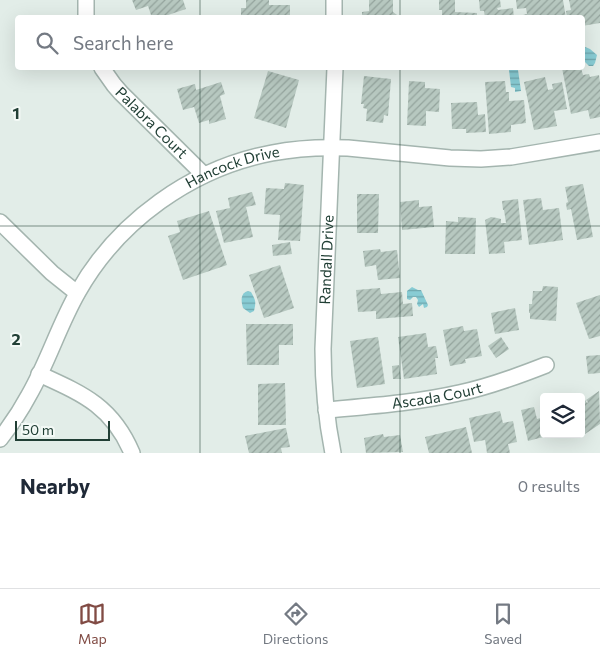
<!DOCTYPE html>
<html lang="en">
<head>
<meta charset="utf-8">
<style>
	:root { --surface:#fff; --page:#f6f6f7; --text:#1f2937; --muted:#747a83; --line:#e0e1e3; --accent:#814b44 }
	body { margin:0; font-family:Commissioner,sans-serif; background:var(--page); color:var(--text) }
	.controls { position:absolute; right:15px; bottom:15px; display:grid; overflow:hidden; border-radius:5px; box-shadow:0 5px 20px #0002 }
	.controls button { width:45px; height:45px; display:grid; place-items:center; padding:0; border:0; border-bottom:1px solid var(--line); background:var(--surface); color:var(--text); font:25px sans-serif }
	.scale { position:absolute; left:15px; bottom:12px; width:95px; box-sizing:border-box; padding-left:5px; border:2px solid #213f35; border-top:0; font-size:14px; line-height:18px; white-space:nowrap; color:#213f35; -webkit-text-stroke:4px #f3f9f6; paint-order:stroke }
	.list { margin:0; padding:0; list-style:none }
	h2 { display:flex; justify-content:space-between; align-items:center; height:65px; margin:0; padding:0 20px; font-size:21px }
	h2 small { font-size:16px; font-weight:400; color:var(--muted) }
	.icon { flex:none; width:28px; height:28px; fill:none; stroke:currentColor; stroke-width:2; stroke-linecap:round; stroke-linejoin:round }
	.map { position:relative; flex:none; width:600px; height:453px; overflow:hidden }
	.search { position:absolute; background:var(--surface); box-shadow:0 5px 20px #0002; left:15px; right:15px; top:15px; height:55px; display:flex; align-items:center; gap:12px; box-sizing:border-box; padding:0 18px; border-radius:5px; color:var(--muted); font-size:19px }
	.sheet { height:135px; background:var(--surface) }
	nav { display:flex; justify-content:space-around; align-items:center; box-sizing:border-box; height:70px; border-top:1px solid var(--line); background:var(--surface); font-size:14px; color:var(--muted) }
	nav a { display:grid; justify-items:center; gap:2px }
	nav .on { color:var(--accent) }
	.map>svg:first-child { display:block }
	.water { fill:url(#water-rules) }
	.building { fill:url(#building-hatch) }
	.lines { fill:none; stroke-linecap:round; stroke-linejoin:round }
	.minor-casing { stroke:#a4b5af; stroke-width:18 }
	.minor { stroke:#fff; stroke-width:15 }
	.grid { fill:none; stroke:#213f35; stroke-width:1; stroke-opacity:0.55 }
	.labels { text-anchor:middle; stroke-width:4; stroke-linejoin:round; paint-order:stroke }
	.street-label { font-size:15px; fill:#213f35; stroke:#f3f9f6 }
	.grid-label { font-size:16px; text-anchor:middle; font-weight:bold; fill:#213f35; stroke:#f3f9f6; stroke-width:4; stroke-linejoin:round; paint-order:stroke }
</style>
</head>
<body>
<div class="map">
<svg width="600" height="453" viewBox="0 0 600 453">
	<defs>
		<pattern id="water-rules" width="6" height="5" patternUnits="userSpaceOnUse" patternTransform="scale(1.25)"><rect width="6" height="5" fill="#88ccd4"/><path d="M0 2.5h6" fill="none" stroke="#6fa7ad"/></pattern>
		<pattern id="building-hatch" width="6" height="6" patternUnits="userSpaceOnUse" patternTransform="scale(1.25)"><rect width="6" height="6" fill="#b7c8c0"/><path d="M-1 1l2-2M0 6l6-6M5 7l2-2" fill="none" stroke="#94a49d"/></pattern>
	</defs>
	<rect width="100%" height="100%" fill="#e2ede8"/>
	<g class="water">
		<polygon points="583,46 590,49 597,55 595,63 593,66 589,66 583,60"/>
		<polygon points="509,70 518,70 521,91 515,92 515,88 511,87"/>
		<polygon points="412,287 418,290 421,290 428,305 427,307 424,308 423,304 419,307 417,304 418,300 416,297 413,297 410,300 407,299 407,291"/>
		<path d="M 248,291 L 251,292 C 256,301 256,302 254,311 L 250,313 L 243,308 C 241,301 240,293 248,291 Z"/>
	</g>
	<g class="building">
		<polygon points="132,0 183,0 186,9 159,18 152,18 148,6 136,10"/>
		<polygon points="246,0 269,0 269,5 290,5 290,18 241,18 241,8 246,8"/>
		<polygon points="369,0 393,0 393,12 397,15 396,18 362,18 362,12 369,11"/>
		<polygon points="439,0 455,0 455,12 477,13 477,18 442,18 442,10 439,10"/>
		<polygon points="479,0 500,0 501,7 497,8 498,10 513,8 514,18 485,18 484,11 480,11"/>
		<polygon points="516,0 563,0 566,18 524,18 523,15 527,14 526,8 517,9"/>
		<polygon points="569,0 600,0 600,23 582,26 582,18 567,18 566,11 571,10"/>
		<polygon points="562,68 581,68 583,75 589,74 590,77 599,75 600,82 600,117 590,119 588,110 571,114"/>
		<polygon points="268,71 299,80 286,128 254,118"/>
		<polygon points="364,76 391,79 388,116 384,115 383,123 366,121 367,109 363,108 364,104 361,104"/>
		<polygon points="545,77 548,90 553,89 552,84 562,82 567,109 554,111 557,126 534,130 524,82"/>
		<polygon points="409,81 425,82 425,88 440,89 439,112 426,111 426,126 407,125"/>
		<polygon points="505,81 506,92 509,92 509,101 524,100 526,123 511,125 511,132 489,134 485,82"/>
		<polygon points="221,82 225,94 220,96 226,119 209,124 209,120 199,123 194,107 183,110 177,89 195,84 196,90"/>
		<polygon points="477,102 478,115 485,114 486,132 466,133 466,129 452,129 451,103"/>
		<polygon points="285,183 304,185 300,241 278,240 280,215 264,214 266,188 284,189"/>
		<polygon points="583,184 593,237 577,240 571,209 567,210 566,203 568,202 565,187"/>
		<polygon points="252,192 256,205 246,207 253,237 224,243 216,211 230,208 228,198"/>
		<polygon points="357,194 379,194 378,233 357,233"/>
		<polygon points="541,198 543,210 559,208 563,240 529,245 523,200"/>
		<polygon points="518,199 522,240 504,242 505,253 489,254 485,220 491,217 497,218 501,219 501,223 506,223 504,210 503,210 502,201"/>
		<polygon points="419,200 419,207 432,206 434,227 402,230 400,202"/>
		<polygon points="209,211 227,265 183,280 168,236 180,232 177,221"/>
		<polygon points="458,217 476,218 475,254 445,254 446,221 458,222"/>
		<polygon points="290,242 292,254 273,256 272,245"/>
		<polygon points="380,249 381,252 397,250 400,278 378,280 376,265 365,267 363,251"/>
		<polygon points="280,265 294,308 264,318 249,275"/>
		<polygon points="543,286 558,287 556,321 530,319 530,313 529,313 529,304 532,304 533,291 542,291"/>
		<polygon points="380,288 381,294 402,292 403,304 412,303 413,316 376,319 376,311 358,312 356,290"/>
		<polygon points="600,295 600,336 589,339 576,303"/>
		<polygon points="515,308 519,330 495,334 491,313"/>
		<polygon points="246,324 293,324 293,345 279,345 279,365 247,365"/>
		<polygon points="463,326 464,331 477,329 482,356 465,359 466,363 450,366 443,330"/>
		<polygon points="426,333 428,347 436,346 438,358 435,358 437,374 404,379 398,337"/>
		<polygon points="378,337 385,384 357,388 350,341"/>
		<polygon points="501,337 509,349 496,358 488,346"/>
		<polygon points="600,355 600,373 588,374 586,356"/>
		<polygon points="399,365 401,379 393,379 392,366"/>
		<polygon points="285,383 286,425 258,425 258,384"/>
		<polygon points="599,391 600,424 585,434 581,428 581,397 575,397 581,393 587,403 588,402 586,400"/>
		<polygon points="534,407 537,419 544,417 544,434 551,435 528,441 521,410"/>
		<polygon points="500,411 503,423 513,421 517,442 508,444 510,453 487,453 485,440 474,442 469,418"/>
		<polygon points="466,427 472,453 429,453 425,437"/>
		<polygon points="286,428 290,447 281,448 282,453 249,453 245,436"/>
		<polygon points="383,434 384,437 400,435 403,452 366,453 364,438"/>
	</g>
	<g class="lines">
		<g class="minor-casing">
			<g id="minor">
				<polyline points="86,0 86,18"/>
				<polyline points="334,0 334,18"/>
				<path id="s1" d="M 102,68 L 114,85 L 121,93 L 204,175"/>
				<polyline points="0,222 52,273 77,293"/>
				<path d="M 39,374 C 83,394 112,406 132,453"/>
				<path id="s2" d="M 326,410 C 370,406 415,403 459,393 C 489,387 518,376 546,365"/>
				<path id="s3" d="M 0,439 C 11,425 21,410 29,395 C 48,362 59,325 78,292 C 118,221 192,168 272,153 C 297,148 323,147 348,148 L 450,158 L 481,159 L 511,157 L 600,142"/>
				<path id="s4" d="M 333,453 C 326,418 323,384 323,349 L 335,68"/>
			</g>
		</g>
		<use href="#minor" class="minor"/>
	</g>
	<path class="grid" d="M 200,0 L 200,18M 400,0 L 400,18M 200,68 L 200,453M 400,68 L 400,453M 0,226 L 600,226"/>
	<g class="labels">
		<g class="street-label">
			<text dy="5" stroke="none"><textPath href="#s1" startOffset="74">Palabra Court</textPath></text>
			<text dy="5" stroke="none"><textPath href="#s3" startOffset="371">Hancock Drive</textPath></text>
			<text dy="5" stroke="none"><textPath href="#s4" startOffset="194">Randall Drive</textPath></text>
			<text dy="5" stroke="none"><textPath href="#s2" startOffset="112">Ascada Court</textPath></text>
		</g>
	</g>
	<g class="grid-label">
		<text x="16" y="119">1</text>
		<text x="16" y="345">2</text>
	</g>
</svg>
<div class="controls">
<button><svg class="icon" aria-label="layers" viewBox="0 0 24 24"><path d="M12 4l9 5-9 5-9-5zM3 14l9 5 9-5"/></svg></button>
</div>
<div class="scale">50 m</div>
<div class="search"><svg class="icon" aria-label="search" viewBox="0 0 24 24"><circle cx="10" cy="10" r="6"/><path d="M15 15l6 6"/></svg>Search here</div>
</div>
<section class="sheet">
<h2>Nearby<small>0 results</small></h2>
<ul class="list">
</ul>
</section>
<nav>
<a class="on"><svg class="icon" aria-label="map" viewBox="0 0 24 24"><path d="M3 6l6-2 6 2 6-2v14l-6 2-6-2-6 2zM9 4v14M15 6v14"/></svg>Map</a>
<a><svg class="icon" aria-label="directions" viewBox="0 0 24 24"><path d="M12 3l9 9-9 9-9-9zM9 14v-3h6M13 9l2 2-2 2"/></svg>Directions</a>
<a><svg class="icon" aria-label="saved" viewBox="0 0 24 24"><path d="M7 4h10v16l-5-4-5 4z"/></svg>Saved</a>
</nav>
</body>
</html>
